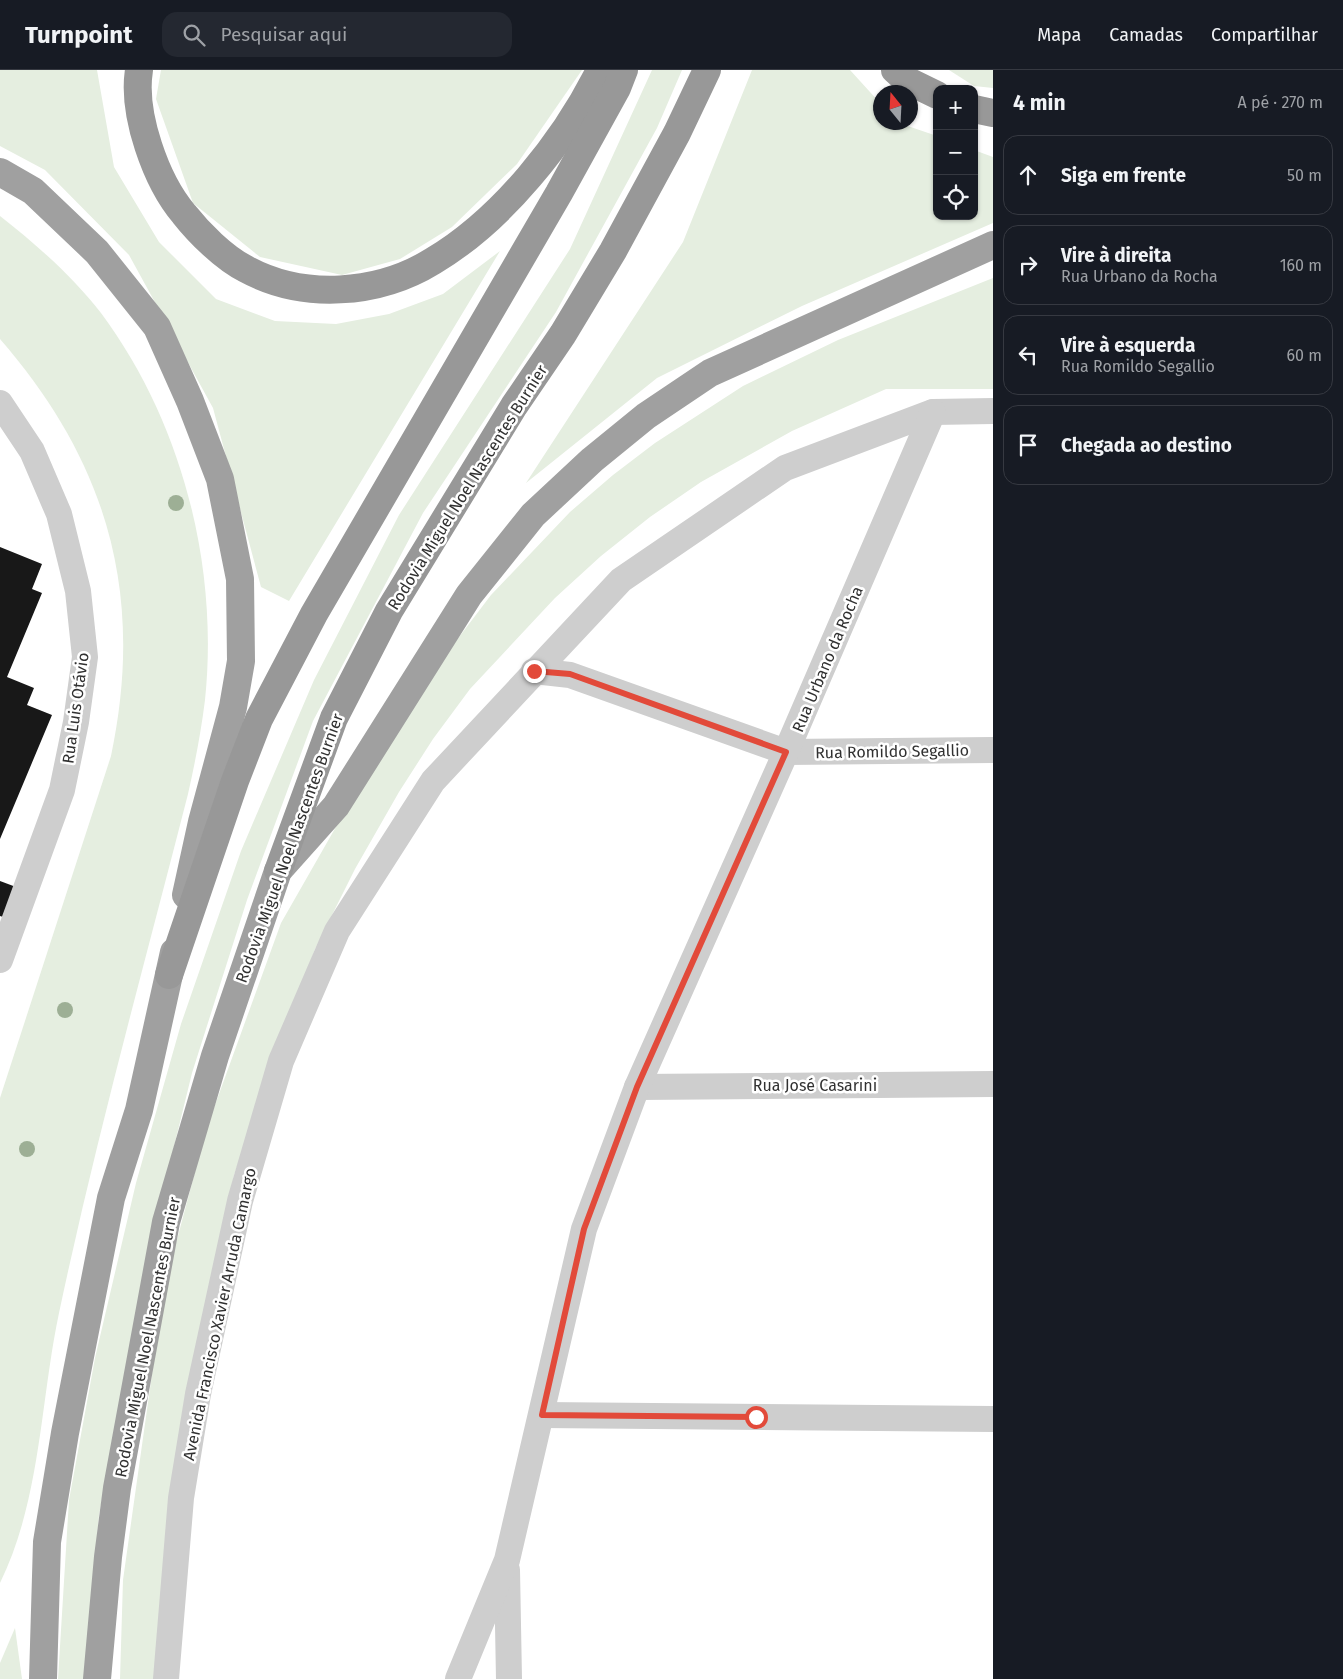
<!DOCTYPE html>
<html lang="pt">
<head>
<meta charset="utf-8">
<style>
	:root { --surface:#171b24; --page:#242831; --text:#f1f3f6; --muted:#9ea1a6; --line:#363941 }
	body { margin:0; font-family:"Fira Sans",sans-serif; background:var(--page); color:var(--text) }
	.controls { position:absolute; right:15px; top:15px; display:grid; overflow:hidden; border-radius:10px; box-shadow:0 1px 4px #0004 }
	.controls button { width:45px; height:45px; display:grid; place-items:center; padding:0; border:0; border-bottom:1px solid var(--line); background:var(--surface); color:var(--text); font:25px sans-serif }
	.compass { position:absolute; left:873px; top:15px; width:45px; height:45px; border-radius:50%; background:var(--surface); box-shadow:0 1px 4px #0004; rotate:342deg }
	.stop { position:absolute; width:15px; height:15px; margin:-11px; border:4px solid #e24a3a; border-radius:50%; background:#fff }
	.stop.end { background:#e24a3a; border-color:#fff; box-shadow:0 1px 5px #0008 }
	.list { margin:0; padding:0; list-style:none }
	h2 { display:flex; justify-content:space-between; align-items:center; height:65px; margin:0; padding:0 20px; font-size:21px }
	h2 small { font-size:16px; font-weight:400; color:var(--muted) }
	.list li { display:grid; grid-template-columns:32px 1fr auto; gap:15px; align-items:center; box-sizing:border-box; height:80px; margin:0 10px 10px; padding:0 10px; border:1px solid var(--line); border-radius:15px }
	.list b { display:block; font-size:19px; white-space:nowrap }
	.list p { margin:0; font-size:16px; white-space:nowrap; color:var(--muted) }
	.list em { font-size:16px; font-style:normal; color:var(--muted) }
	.icon { flex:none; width:28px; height:28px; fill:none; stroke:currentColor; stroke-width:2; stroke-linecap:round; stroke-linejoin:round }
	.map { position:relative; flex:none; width:993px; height:1609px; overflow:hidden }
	header { display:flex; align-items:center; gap:30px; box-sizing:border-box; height:70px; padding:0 25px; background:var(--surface); border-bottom:1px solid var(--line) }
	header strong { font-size:24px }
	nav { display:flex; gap:28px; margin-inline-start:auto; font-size:18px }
	.search { width:350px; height:45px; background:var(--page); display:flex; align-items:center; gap:12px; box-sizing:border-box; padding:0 18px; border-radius:15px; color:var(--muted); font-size:19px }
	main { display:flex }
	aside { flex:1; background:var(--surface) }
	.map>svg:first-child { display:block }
	.green { fill:#e5eee0 }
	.building { fill:#181818 }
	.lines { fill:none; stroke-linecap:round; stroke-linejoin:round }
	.minor { stroke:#cecece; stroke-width:26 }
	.trunk { stroke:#a0a0a0; stroke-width:28 }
	.motorway { stroke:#989898; stroke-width:28 }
	.tree { fill:#9daf95 }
	.route { stroke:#e24a3a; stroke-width:6 }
	.labels { text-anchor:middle; stroke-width:5; stroke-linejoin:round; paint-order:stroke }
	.street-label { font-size:16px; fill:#313131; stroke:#fff }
</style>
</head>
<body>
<header>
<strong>Turnpoint</strong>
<div class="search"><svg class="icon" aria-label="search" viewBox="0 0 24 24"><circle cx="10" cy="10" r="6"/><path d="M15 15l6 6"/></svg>Pesquisar aqui</div>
<nav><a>Mapa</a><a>Camadas</a><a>Compartilhar</a></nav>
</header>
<main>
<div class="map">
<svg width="993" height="1609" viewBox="0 0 993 1609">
	<rect width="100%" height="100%" fill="#fff"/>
	<g class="green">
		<polygon points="0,0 97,0 114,97 159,172 216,229 275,251 336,254 389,244 443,224 500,181 289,531 261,517 213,338 129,185 45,100 0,76"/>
		<polygon points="161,0 582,0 517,94 452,157 400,189 342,205 260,187 193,133 156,29"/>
		<polygon points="652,0 682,0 657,58 556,242 423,443 313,651 247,830 192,1003 157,1146 127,1291 99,1445 84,1609 58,1609 69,1430 95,1288 136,1113 181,954 241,781 314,610 399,445 570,179"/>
		<polygon points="752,0 850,0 880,33 881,52 899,53 937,66 937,146 974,146 974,80 993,87 993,153 802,236 657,308 526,413 683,172"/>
		<polygon points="949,0 993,0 993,18 974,16"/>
		<path d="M 0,146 C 37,175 72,206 101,243 C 182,352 219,496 205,630 C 201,662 195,693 188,724 C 144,896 96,1068 59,1243 C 40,1333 41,1429 0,1513 L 0,1028 L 111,686 C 145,525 108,393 0,269 Z"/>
		<polygon points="993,208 993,319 886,319 792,361 701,412 650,447 601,486 555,528 470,619 433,669 399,722 355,799 315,879 234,1105 158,1609 120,1609 123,1510 154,1290 167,1207 207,1057 281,853 353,727 456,571 491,525 570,442 613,405 655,373 743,316 838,270"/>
		<polygon points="15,1558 22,1609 0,1609 0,1593"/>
	</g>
	<g class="building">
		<polygon points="0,477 42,494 32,519 42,523 7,607 34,618 27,635 52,645 0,769"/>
		<polygon points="0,811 16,817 3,847 0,846"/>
	</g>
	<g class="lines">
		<g class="minor">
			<polyline points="0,333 32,381 59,444 78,521 85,587 76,652 62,720 0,890"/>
			<polyline points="534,601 570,605 786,682 993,680"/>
			<polyline points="637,1017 993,1014"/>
			<polyline points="542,1345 993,1349"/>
			<polyline points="507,1500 509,1609"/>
			<polyline points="166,1609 181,1428 198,1324 240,1131 281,991 337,861 433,711 621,510 785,398 933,342 993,341"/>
			<polyline points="458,1609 507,1490 584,1159 637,1017 786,682 933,342"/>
		</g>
		<g class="trunk">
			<polyline points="0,102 33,121 97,182 157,257 190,331 220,409 240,509 241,591 233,637 202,752 186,825"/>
			<polyline points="43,1609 47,1472 65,1363 111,1128 139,1040 174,882"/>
			<polyline points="97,1609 108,1487 117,1418 166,1152 215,986 278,801 336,736 469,525 533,445 592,390 646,346 710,303 993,175"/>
		</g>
		<g class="motorway">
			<path d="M 139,0 C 132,44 156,111 184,144 C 199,163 224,188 246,199 C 303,230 378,225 433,191 C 502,150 565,71 600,0"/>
			<polyline points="895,0 906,10 937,25"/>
			<polyline points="974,39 993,43"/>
			<polyline points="278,801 334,648 389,541 514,336 563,264 613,181 677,63 707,0"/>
			<polyline points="169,905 235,711 259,649 314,544 559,123 617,18 624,0"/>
		</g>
	</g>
	<g class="tree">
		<circle cx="176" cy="433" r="8"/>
		<circle cx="65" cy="940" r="8"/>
		<circle cx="27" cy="1079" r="8"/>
	</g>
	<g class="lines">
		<polyline class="route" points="534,601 570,604 786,682 637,1017 584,1159 542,1345 756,1347"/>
	</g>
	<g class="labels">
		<g class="street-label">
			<text transform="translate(467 417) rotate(-58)" y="6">Rodovia Miguel Noel Nascentes Burnier</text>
			<text transform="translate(827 589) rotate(-67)" y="6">Rua Urbano da Rocha</text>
			<text transform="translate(75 638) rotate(-82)" y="6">Rua Luis Otávio</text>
			<text transform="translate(892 681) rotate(-1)" y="6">Rua Romildo Segallio</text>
			<text transform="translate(289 778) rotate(-70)" y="6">Rodovia Miguel Noel Nascentes Burnier</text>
			<text x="815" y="1021">Rua José Casarini</text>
			<text transform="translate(219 1244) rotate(-78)" y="6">Avenida Francisco Xavier Arruda Camargo</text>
			<text transform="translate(147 1267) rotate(-79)" y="6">Rodovia Miguel Noel Nascentes Burnier</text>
		</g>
	</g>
</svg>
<div class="controls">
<button>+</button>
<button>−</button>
<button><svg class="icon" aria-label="locate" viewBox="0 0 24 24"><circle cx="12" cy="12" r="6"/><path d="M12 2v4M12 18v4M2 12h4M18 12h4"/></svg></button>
</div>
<svg class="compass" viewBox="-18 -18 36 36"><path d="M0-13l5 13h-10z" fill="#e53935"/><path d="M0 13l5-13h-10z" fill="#9ea1a6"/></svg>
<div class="stop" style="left:756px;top:1347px"></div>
<div class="stop end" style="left:534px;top:601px"></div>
</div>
<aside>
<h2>4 min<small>A pé · 270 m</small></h2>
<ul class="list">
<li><svg class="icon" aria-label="ahead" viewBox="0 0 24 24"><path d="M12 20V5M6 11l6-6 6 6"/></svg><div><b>Siga em frente</b></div><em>50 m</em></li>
<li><svg class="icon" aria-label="right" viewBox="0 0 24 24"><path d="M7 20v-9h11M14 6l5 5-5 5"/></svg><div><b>Vire à direita</b><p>Rua Urbano da Rocha</p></div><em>160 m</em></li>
<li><svg class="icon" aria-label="left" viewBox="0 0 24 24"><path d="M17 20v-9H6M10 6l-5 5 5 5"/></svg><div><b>Vire à esquerda</b><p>Rua Romildo Segallio</p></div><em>60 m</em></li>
<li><svg class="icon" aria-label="arrive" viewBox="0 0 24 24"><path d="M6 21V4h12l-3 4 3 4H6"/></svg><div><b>Chegada ao destino</b></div></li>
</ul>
</aside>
</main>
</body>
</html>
